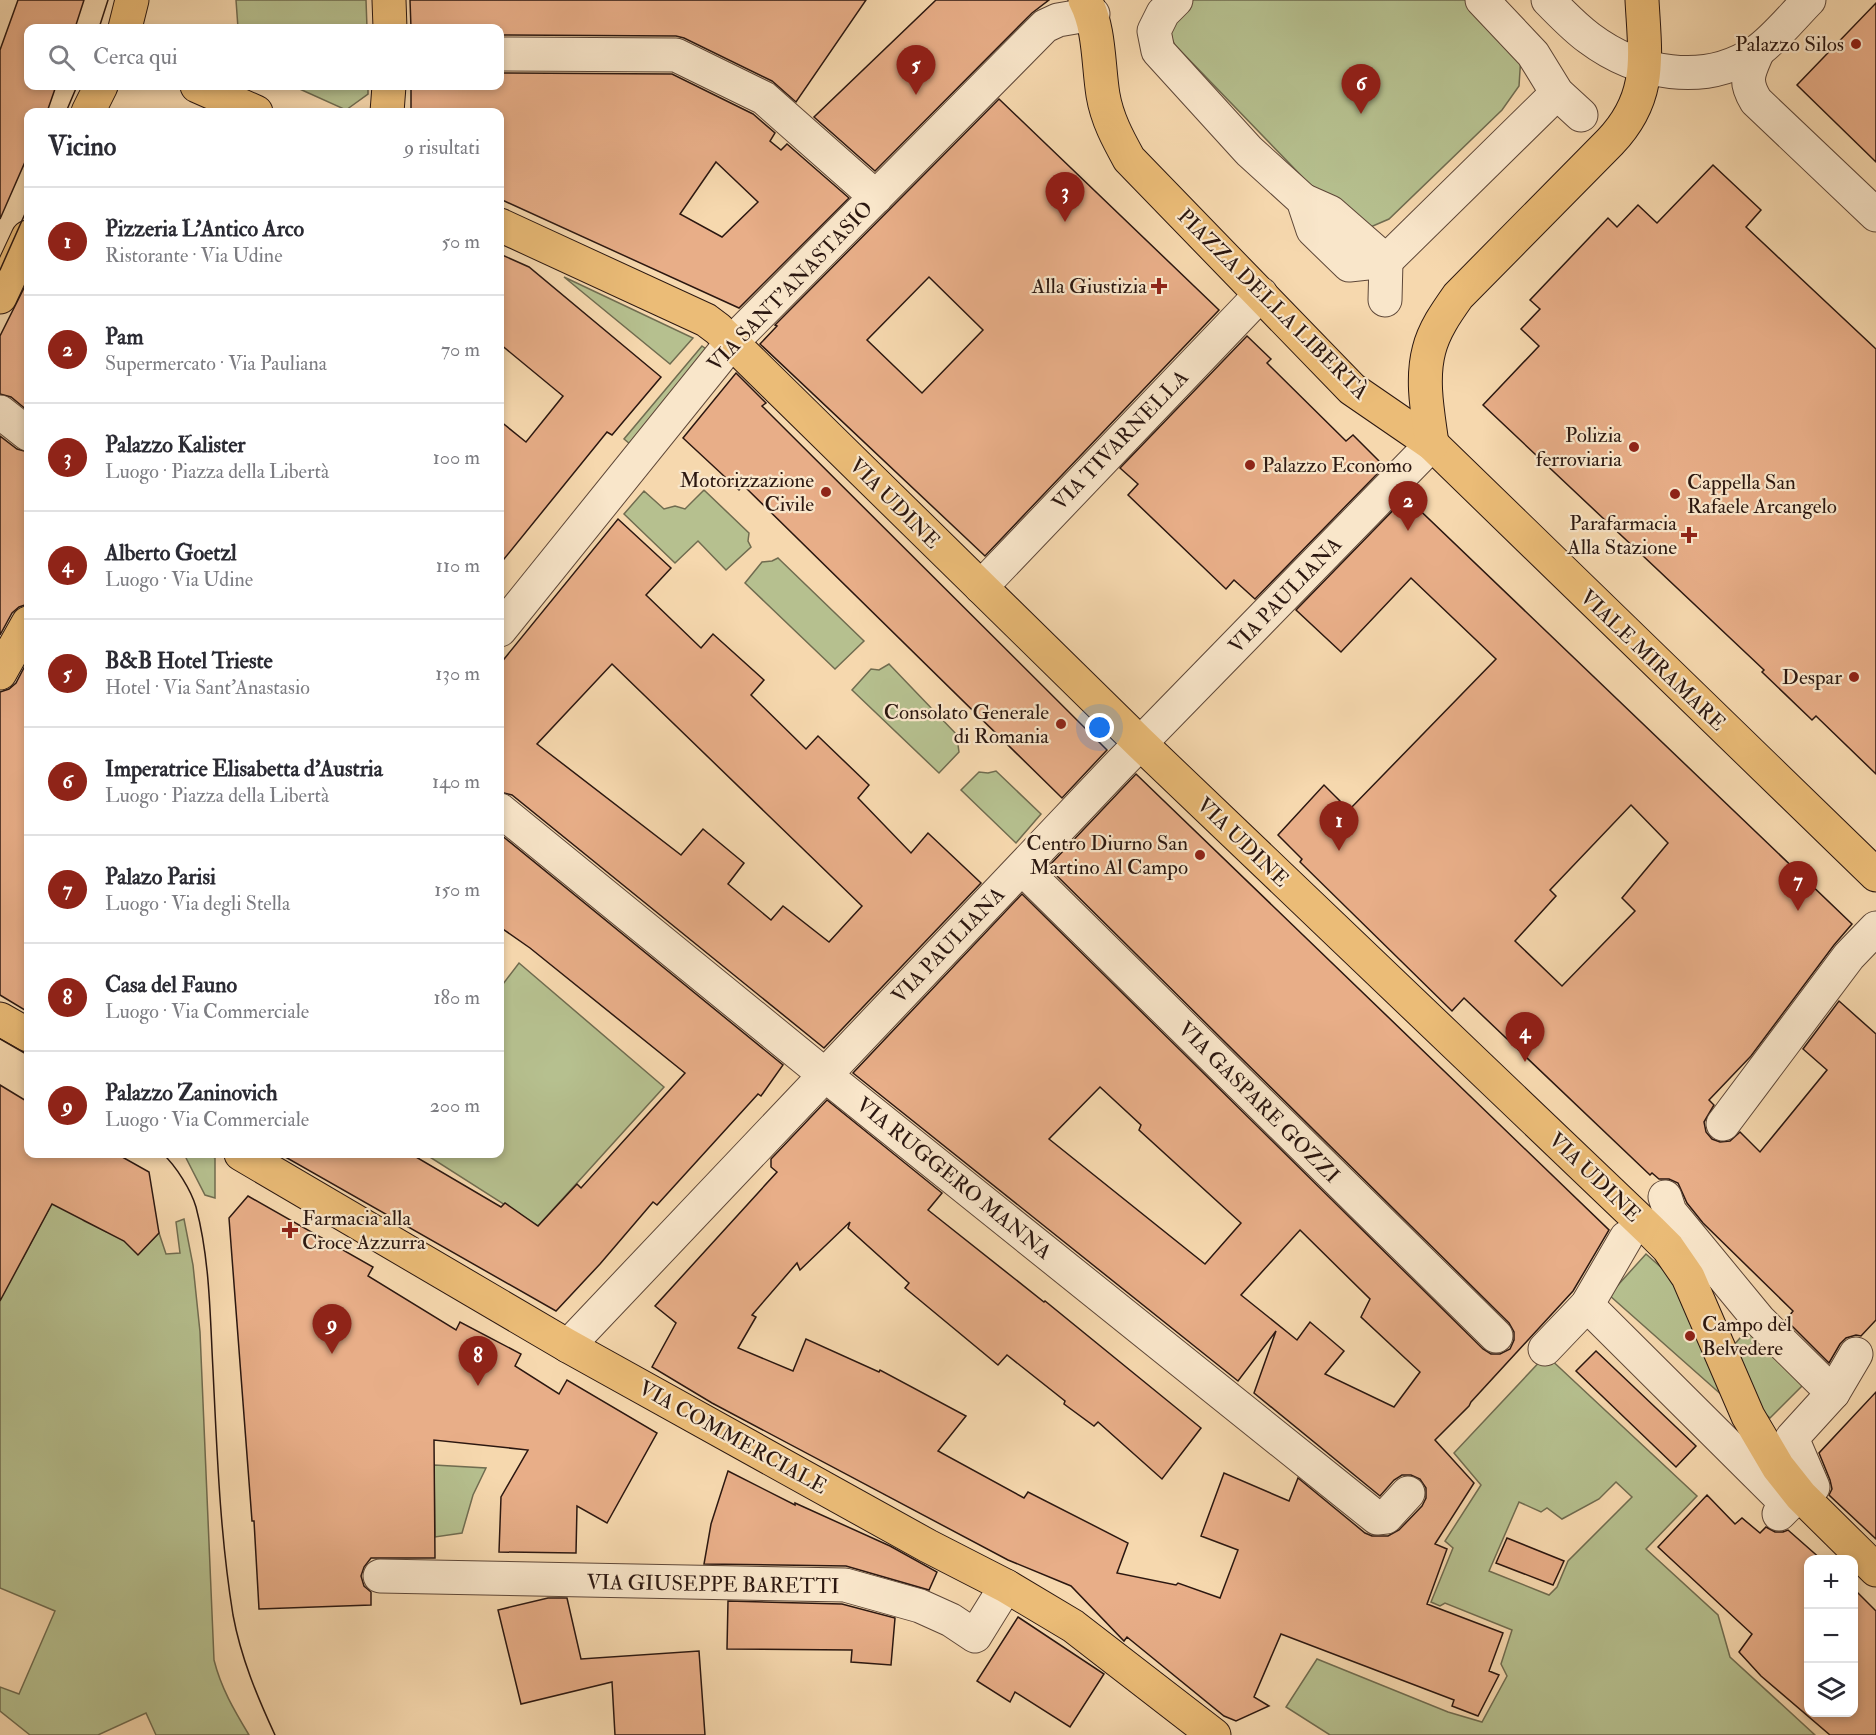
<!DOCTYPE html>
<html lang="it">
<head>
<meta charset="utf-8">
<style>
	:root { --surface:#fff; --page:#f7f7f7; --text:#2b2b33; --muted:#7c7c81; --line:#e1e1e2; --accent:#8f2418 }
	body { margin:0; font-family:"IM FELL Double Pica",serif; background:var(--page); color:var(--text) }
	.controls { position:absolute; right:18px; bottom:18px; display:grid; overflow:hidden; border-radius:12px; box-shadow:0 3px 9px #0003 }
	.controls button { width:54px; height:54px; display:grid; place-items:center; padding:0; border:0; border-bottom:2px solid var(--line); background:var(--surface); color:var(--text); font:30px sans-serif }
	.you { position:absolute; left:1100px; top:728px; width:21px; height:21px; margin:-15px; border:4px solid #fff; border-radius:50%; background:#1a73e8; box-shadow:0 0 0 9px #1a73e833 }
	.badge { display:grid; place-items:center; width:39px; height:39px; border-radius:50%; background:var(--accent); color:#fff; font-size:20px; font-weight:700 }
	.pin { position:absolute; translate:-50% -50px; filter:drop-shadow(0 2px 3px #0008) }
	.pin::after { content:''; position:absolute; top:32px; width:21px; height:18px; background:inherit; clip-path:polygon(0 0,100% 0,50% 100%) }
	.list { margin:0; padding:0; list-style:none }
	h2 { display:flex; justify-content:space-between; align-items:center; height:78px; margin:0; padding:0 24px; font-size:26px }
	h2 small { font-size:20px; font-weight:400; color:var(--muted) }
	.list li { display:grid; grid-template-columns:39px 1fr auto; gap:18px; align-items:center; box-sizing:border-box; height:108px; padding:0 24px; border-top:2px solid var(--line) }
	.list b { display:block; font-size:22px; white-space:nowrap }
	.list p { margin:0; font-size:20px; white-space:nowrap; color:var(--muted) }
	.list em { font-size:20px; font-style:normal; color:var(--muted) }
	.icon { flex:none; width:33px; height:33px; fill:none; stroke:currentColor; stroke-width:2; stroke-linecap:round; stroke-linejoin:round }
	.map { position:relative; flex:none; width:1876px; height:1735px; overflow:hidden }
	.search { position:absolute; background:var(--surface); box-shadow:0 3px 9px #0003; left:24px; top:24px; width:480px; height:66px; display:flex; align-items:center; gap:15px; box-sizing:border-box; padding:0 21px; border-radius:12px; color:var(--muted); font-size:22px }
	.panel { position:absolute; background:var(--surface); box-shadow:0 3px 9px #0003; left:24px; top:108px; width:480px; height:1050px; border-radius:12px }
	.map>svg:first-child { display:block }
	.green { fill:#b6c08f; stroke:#706c50; stroke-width:1.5; fill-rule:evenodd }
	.building { fill:#e8ae88; stroke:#2b1710; stroke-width:1.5; fill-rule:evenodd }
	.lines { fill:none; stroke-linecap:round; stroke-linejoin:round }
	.minor-casing { stroke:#5e4738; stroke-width:35 }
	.major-casing { stroke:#2b1710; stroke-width:35 }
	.minor { stroke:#f9e6ca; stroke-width:33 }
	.major { stroke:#ebbc77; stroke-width:33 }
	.tram { stroke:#2b1710; stroke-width:1.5 }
	.poi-dot { fill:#8f2418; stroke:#f9e6ca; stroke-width:2 }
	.labels { text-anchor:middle; stroke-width:4.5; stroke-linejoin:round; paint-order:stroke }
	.poi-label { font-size:21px; fill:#2b1710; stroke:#f9e6ca; text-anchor:end }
	.street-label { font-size:21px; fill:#2b1710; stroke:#f9e6ca }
</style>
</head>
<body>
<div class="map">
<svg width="1876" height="1735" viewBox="0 0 1876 1735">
	<rect width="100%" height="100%" fill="#f6d8ae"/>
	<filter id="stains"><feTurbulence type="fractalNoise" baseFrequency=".00333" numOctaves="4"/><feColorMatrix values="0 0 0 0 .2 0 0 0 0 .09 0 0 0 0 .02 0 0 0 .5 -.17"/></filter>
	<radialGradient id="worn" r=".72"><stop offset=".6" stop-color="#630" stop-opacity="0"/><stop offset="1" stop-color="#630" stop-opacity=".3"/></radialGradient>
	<g class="green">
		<polygon points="236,0 366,0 367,28 238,28"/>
		<polygon points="1189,0 1474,0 1521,55 1519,86 1502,110 1389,219 1366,229 1344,220 1175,45 1171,37 1169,23"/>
		<polygon points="293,86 368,86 368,94 346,110"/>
		<polygon points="564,277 693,338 670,364"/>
		<polygon points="702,346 706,349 630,444 624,439"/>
		<polygon points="704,490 749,533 748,541 751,547 726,570 698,541 675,563 624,514 644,491 664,509 675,506 685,509"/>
		<polygon points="778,558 864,641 835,669 745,583 762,562 772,561"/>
		<polygon points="889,664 959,737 958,745 959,752 939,773 852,690 871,669 879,670"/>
		<polygon points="996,771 1041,814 1016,843 961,790 979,772 988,773"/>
		<polygon points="519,963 664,1087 538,1226 425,1154 500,1154 500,988"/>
		<polygon points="184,1154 208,1154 215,1158 215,1198 205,1195"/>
		<path d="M 54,1189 L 84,1221 L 107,1232 L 110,1227 L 138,1254 L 159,1233 L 166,1254 L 180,1253 L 176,1222 L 184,1219 L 193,1265 L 200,1332 L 214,1660 C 221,1688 234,1710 249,1735 L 156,1735 L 146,1713 L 98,1735 L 30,1735 L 0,1711 L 0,1687 L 19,1694 L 55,1611 L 0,1588 L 0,1246 L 23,1258 L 50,1207 Z"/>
		<polygon points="1646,1254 1663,1269 1676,1286 1724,1397 1609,1295"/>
		<polygon points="1750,1327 1806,1382 1770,1418 1762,1411 1732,1347"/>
		<path d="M 1546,1355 L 1697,1496 L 1646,1549 L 1718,1615 L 1730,1657 L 1815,1735 L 1330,1735 L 1286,1707 L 1317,1659 L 1448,1712 L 1482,1722 L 1507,1676 L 1501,1664 L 1512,1630 L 1445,1603 L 1440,1606 L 1431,1602 L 1453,1548 L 1445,1541 L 1481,1485 L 1454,1453 ZM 1616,1482 L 1632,1497 L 1568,1561 L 1557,1587 L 1549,1595 L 1489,1571 L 1519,1502 L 1541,1512 L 1547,1508 L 1562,1519 L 1599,1499 Z"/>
		<polygon points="434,1465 486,1468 473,1495 462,1533 435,1537"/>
	</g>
	<g class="building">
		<polygon points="18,0 84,0 75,28 28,28 28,86 56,86 47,112 28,112 28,155 0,219 0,50"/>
		<polygon points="410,0 866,0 796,102 772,81 684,38 676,36 500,35 500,28 411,28"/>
		<polygon points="936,0 1049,0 1032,13 875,171 814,117"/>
		<polygon points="1876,3 1876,162 1797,85"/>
		<path d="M 500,73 L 672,74 L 753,114 L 775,133 L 770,141 L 781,150 L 787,144 L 849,198 L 739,308 L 500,199 L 500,112 L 411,112 L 411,86 L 500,86 ZM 716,162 L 758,202 L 722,237 L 680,214 Z"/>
		<path d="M 999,99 L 1219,310 L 985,556 L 760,344 L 777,326 L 775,325 ZM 929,277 L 983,330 L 922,393 L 867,340 Z"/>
		<polygon points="1713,165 1761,210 1746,227 1876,349 1876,774 1816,716 1812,720 1762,672 1764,670 1483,405 1539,346 1521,329 1540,309 1530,300 1608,218 1617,227 1638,205 1657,223"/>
		<polygon points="500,254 529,267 661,377 612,435 607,432 500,564 500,421 526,442 563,396 500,344"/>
		<polygon points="28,280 28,411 11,397 0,394 0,336"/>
		<polygon points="1247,336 1271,359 1267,363 1346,441 1353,435 1383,465 1378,470 1380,471 1255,599 1234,580 1226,589 1128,495 1138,484 1120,468"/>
		<polygon points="736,373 766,403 762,406 1107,750 1062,798 743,485 739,490 683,438"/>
		<polygon points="0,436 17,449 28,452 28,604 19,607 12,613 0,635"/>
		<path d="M 1406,497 L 1852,924 L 1834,945 L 1751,1056 L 1709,1100 L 1714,1105 L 1704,1122 L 1706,1132 L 1712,1139 L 1720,1142 L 1730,1141 L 1740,1132 L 1760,1152 L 1827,1070 L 1803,1049 L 1839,1001 L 1876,1034 L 1876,1320 L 1861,1336 L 1856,1335 L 1846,1338 L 1840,1344 L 1829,1363 L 1786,1320 L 1793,1311 L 1703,1223 L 1687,1203 L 1678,1183 L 1669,1179 L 1659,1179 L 1652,1173 L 1650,1175 L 1464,998 L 1452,1011 L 1300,862 L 1302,859 L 1278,835 L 1324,785 L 1349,810 L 1496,659 L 1411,578 L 1341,652 L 1296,610 ZM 1631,805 L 1668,843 L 1622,898 L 1635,911 L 1562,986 L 1515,941 L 1556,896 L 1550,890 Z"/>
		<path d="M 618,519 L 671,568 L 646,595 L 701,648 L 713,634 L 764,680 L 751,695 L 806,749 L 818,736 L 869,785 L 858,798 L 911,853 L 928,833 L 981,883 L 824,1048 L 512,795 L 500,792 L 500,664 ZM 612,664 L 862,906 L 829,942 L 783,906 L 771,920 L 728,884 L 744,863 L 703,829 L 681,855 L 537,744 Z"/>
		<polygon points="28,660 28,1012 0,995 0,692 9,689 16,683"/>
		<path d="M 1136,774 L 1609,1230 L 1573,1291 L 1471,1402 L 1469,1406 L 1435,1440 L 1474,1483 L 1435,1544 L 1447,1549 L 1427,1604 L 1503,1633 L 1489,1671 L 1499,1675 L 1478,1716 L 1452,1706 L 1454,1700 L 1281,1634 L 1254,1697 L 1269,1706 L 1236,1721 L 1224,1716 L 1127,1637 L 1124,1641 L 1071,1586 L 1008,1560 L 712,1403 L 652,1367 L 676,1323 L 655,1306 L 777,1172 L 771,1167 L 771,1159 L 827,1100 L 942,1193 L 928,1210 L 1044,1302 L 1045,1301 L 1201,1428 L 1162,1479 L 1098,1422 L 1094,1426 L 1064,1404 L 1065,1401 L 1007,1355 L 998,1365 L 905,1288 L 909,1283 L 848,1228 L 850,1222 L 800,1270 L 797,1263 L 752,1315 L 756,1317 L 738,1348 L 793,1371 L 806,1339 L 879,1372 L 880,1370 L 966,1416 L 938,1451 L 1024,1498 L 1028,1492 L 1128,1543 L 1117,1573 L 1176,1585 L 1178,1583 L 1220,1598 L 1238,1550 L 1201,1536 L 1224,1473 L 1289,1501 L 1298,1478 L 1365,1533 L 1372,1536 L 1388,1536 L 1399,1530 L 1422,1506 L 1426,1498 L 1426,1488 L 1420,1479 L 1411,1475 L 1402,1475 L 1394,1480 L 1380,1496 L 1254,1393 L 1276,1331 L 1238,1381 L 853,1073 L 1022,894 L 1483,1349 L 1491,1354 L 1500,1354 L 1510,1349 L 1514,1340 L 1514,1332 L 1509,1323 L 1048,867 ZM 1100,1087 L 1141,1125 L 1139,1130 L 1241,1223 L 1205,1264 L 1049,1139 ZM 1300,1230 L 1370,1299 L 1361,1317 L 1420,1372 L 1394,1407 L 1325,1374 L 1344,1351 L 1310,1322 L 1297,1340 L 1241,1295 Z"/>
		<polygon points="500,834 783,1065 761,1096 758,1094 657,1205 653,1202 600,1264 556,1311 280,1154 411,1154 501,1207 505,1203 538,1226 577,1184 581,1188 685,1073 530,948 500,927"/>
		<polygon points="0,1085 28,1102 28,1154 117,1154 149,1172 159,1233 138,1255 124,1241 52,1204 0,1301"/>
		<polygon points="248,1196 373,1267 368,1276 456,1330 460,1322 521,1354 515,1366 559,1394 567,1380 657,1433 607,1523 577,1506 576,1553 499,1552 501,1497 528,1450 434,1440 435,1558 371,1558 364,1567 361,1576 364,1586 371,1592 371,1605 259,1609 254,1521 252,1521 229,1218"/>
		<polygon points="1596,1351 1696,1446 1676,1467 1576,1371"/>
		<polygon points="1876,1392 1876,1539 1829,1495 1832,1489 1830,1480 1819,1453"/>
		<polygon points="728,1471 795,1505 795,1503 890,1546 937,1572 929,1590 846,1566 704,1564 711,1524"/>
		<polygon points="1707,1495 1735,1524 1742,1518 1760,1533 1766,1527 1775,1532 1783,1532 1788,1530 1822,1560 1809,1560 1809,1713 1854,1713 1854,1589 1876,1611 1876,1735 1830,1735 1761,1676 1739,1652 1752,1634 1658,1547"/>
		<polygon points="1507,1538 1564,1561 1553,1585 1496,1563"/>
		<polygon points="548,1598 567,1598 581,1659 699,1651 705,1735 615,1735 612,1682 521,1704 498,1610"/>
		<polygon points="728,1601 842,1604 895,1618 891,1665 851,1662 852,1650 727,1649"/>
		<polygon points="1018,1617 1104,1674 1070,1727 1015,1692 1010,1702 977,1681"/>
	</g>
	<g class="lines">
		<g class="minor-casing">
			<g id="minor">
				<polyline points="1176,0 1163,13 1154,31 1158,51 1249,151 1303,200 1313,230 1349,265 1386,261 1557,93"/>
				<polyline points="1482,0 1533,54 1557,93 1581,115"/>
				<path d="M 1548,0 C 1561,13 1574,27 1589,38 C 1637,74 1704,87 1756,52 C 1773,41 1794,15 1809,0"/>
				<path d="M 1758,51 C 1749,72 1743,80 1756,101 L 1876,215"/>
				<polyline points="500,54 676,55 764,98 876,197"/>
				<polyline points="1313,210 1303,200 1330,212 1386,261 1385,300"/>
				<polyline points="0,412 28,434"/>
				<polyline points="981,587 1261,294"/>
				<polyline points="500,630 732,342 1045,26 1058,20 1093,14"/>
				<polyline points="500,810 825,1075 1377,1518 1386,1517 1408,1493"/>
				<polyline points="1022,868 1496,1336"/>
				<polyline points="1723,1124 1849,956 1876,928"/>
				<polyline points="1665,1197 1670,1212 1759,1320 1833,1393"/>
				<polyline points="1587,1305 1788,1505 1779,1514"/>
				<polyline points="568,1346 1118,766 1432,444"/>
				<polyline points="1545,1349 1587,1305 1626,1238"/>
				<polyline points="1813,1487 1792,1438 1833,1393 1856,1354"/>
				<polyline points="380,1576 845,1585 920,1606 951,1620 975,1636 1006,1586"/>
			</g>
		</g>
		<g class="major-casing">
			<g id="major">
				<polyline points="389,0 390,28"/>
				<path d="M 1085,0 C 1100,29 1098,64 1103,95 C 1107,119 1118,139 1129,159 L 1352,389 L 1432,444 L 1876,875"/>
				<polyline points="125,28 132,0"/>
				<polyline points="197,86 256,112"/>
				<polyline points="88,112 101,86"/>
				<polyline points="387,112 389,86"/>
				<polyline points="500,225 706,320 718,329 1140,743 1651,1231 1668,1248 1688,1277 1748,1416 1778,1467 1801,1496 1876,1570"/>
				<polyline points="0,297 28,237"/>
				<path d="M 1432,444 C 1428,414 1421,380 1429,350 C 1434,330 1446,313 1458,296 L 1610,142 C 1653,97 1645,56 1642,0"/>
				<polyline points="0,673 28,623"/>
				<polyline points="0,1019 28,1035"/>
				<polyline points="241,1154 568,1346 928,1546 1006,1586 1073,1626 1214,1735"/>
			</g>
		</g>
		<use href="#minor" class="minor"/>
		<use href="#major" class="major"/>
		<g class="tram">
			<polyline points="99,28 108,0"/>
			<polyline points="66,112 77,86"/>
			<polyline points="0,270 28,207"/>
			<polyline points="0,1039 28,1055"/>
			<path d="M 163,1154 C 176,1166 191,1190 196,1207 C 210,1260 210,1316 213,1370 C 217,1452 220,1535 233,1615 C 241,1658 257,1696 275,1735"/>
		</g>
	</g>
	<g class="poi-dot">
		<circle cx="1856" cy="44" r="6"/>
		<path d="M1156 277h6v6h6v6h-6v6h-6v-6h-6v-6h6z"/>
		<circle cx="1634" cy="447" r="6"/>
		<circle cx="1250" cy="465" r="6"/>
		<circle cx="826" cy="492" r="6"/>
		<circle cx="1675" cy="494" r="6"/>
		<path d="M1686 526h6v6h6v6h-6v6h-6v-6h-6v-6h6z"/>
		<circle cx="1854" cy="677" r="6"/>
		<circle cx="1061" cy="724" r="6"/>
		<circle cx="1200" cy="855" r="6"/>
		<path d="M287 1221h6v6h6v6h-6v6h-6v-6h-6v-6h6z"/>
		<circle cx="1690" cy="1336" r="6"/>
	</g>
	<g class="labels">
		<g class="poi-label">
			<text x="1844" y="51">Palazzo Silos</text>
			<text x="1147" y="293">Alla Giustizia</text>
			<text x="1622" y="442">Polizia<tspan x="1622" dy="24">ferroviaria</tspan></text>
			<text x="1262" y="472" text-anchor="start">Palazzo Economo</text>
			<text x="814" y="487">Motorizzazione<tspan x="814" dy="24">Civile</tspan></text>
			<text x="1687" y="489" text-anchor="start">Cappella San<tspan x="1687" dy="24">Rafaele Arcangelo</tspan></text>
			<text x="1677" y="530">Parafarmacia<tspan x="1677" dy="24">Alla Stazione</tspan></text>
			<text x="1842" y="684">Despar</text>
			<text x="1049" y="719">Consolato Generale<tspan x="1049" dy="24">di Romania</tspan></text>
			<text x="1188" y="850">Centro Diurno San<tspan x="1188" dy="24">Martino Al Campo</tspan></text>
			<text x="302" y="1225" text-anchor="start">Farmacia alla<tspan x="302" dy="24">Croce Azzurra</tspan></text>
			<text x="1702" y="1331" text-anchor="start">Campo del<tspan x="1702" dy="24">Belvedere</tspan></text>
		</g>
		<g class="street-label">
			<text transform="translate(790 286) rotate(-46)" y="7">VIA SANT'ANASTASIO</text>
			<text transform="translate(1273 304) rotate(45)" y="7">PIAZZA DELLA LIBERTÀ</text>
			<text transform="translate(1120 440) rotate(-46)" y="7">VIA TIVARNELLA</text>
			<text transform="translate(895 503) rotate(45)" y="7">VIA UDINE</text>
			<text transform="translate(1285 595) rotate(-46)" y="7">VIA PAULIANA</text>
			<text transform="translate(1653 660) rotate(44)" y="7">VIALE MIRAMARE</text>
			<text transform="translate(1243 842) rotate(44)" y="7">VIA UDINE</text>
			<text transform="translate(948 945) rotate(-46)" y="7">VIA PAULIANA</text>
			<text transform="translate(1259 1102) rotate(45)" y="7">VIA GASPARE GOZZI</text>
			<text transform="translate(1595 1177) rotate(44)" y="7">VIA UDINE</text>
			<text transform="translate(954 1178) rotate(39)" y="7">VIA RUGGERO MANNA</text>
			<text transform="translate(733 1437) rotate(29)" y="7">VIA COMMERCIALE</text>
			<text transform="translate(713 1584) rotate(1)" y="7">VIA GIUSEPPE BARETTI</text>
		</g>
	</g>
	<rect width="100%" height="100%" filter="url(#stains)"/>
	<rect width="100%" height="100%" fill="url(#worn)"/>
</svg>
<div class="controls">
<button>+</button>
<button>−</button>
<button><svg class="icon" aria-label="layers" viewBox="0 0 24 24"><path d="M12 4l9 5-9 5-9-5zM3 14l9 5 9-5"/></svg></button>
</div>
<div class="you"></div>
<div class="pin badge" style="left:1339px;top:851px">1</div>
<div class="pin badge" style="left:1408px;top:531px">2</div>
<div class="pin badge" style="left:1065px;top:222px">3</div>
<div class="pin badge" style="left:1525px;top:1062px">4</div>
<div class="pin badge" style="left:916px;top:95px">5</div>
<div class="pin badge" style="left:1361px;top:114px">6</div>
<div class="pin badge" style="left:1798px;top:911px">7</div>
<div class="pin badge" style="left:478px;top:1386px">8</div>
<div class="pin badge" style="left:332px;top:1354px">9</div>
<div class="search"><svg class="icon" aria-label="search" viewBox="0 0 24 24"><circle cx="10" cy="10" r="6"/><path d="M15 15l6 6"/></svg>Cerca qui</div>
<section class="panel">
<h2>Vicino<small>9 risultati</small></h2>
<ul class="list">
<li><span class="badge">1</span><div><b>Pizzeria L'Antico Arco</b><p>Ristorante · Via Udine</p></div><em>50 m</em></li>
<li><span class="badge">2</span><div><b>Pam</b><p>Supermercato · Via Pauliana</p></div><em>70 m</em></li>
<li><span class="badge">3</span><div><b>Palazzo Kalister</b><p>Luogo · Piazza della Libertà</p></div><em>100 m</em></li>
<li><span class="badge">4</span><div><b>Alberto Goetzl</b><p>Luogo · Via Udine</p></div><em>110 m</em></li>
<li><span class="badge">5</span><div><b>B&amp;B Hotel Trieste</b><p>Hotel · Via Sant'Anastasio</p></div><em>130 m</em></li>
<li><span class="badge">6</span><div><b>Imperatrice Elisabetta d'Austria</b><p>Luogo · Piazza della Libertà</p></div><em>140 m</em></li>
<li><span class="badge">7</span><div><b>Palazo Parisi</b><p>Luogo · Via degli Stella</p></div><em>150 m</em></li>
<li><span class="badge">8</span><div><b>Casa del Fauno</b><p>Luogo · Via Commerciale</p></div><em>180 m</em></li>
<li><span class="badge">9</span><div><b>Palazzo Zaninovich</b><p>Luogo · Via Commerciale</p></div><em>200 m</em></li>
</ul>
</section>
</div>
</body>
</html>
